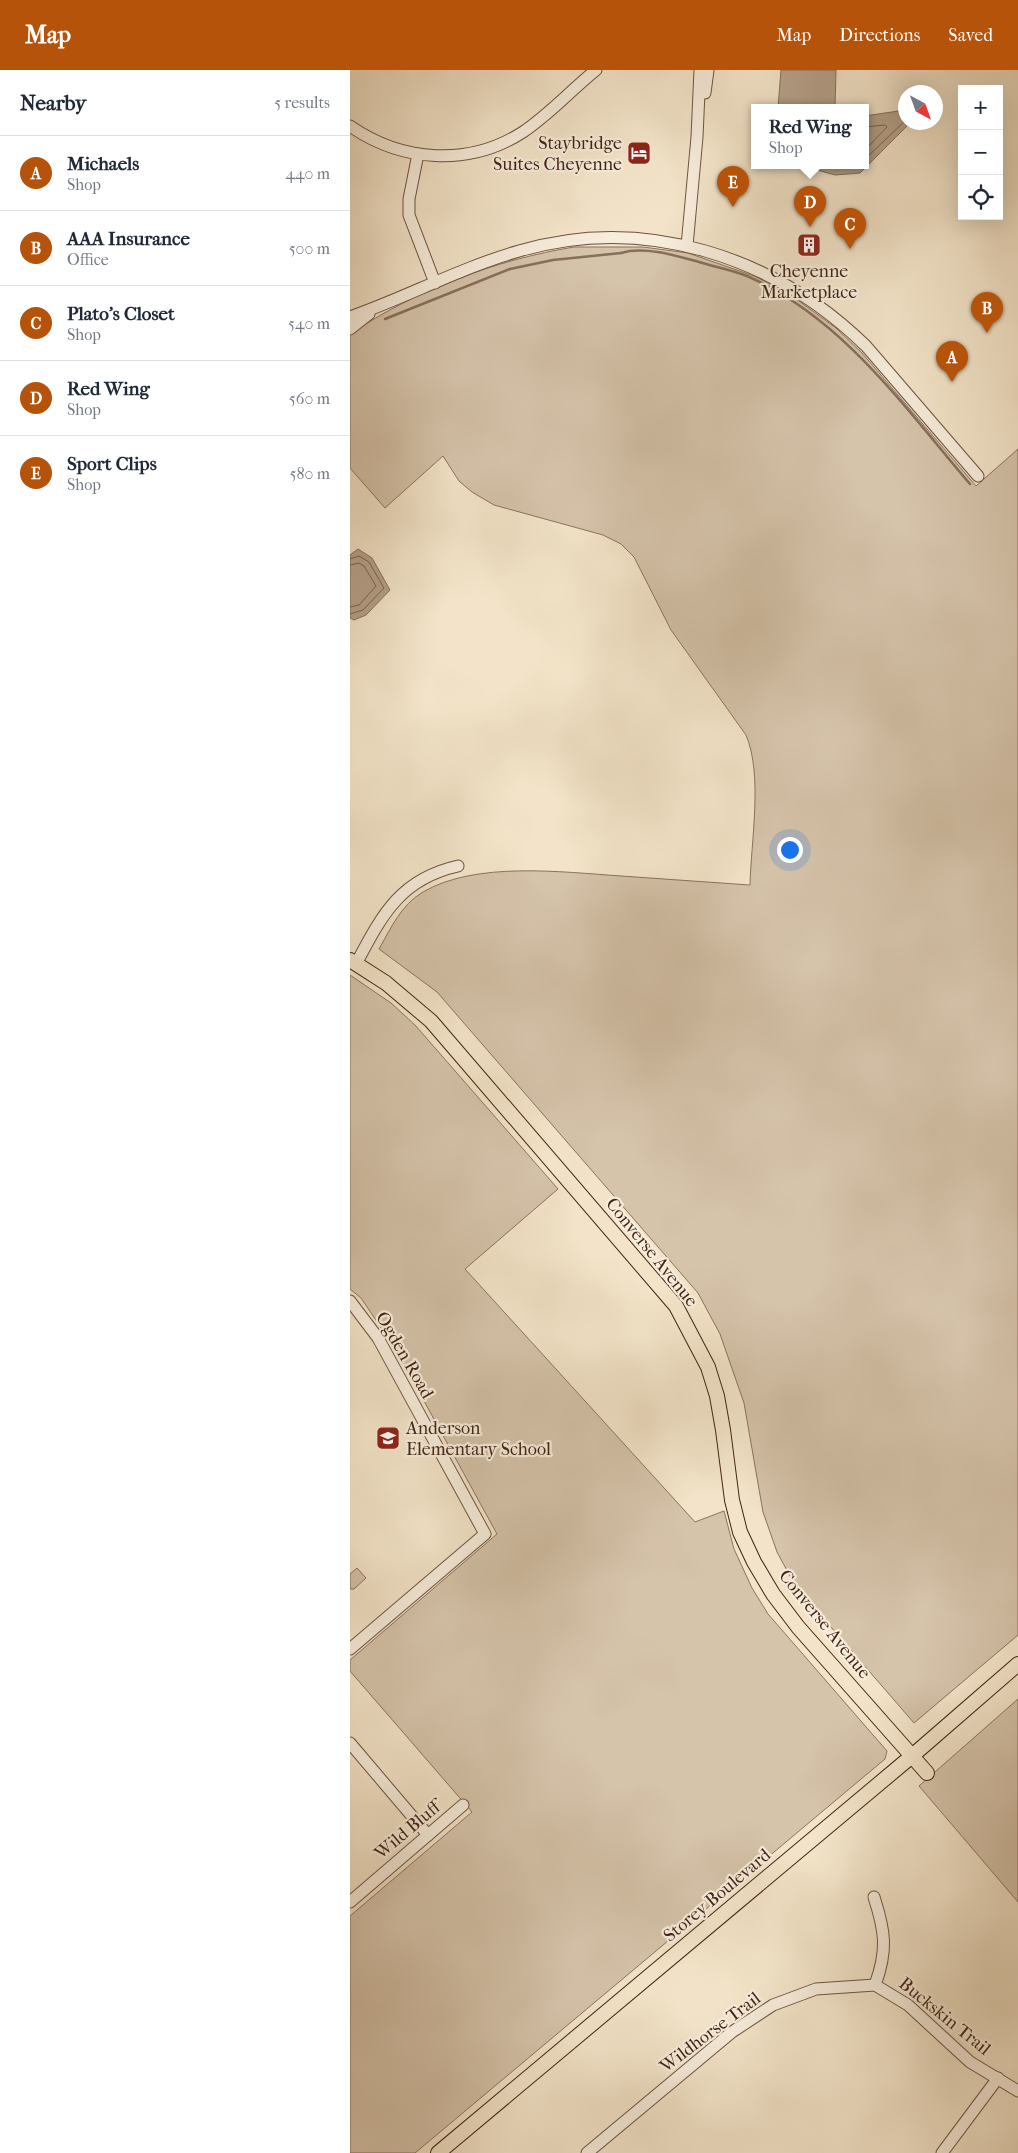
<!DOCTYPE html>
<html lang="en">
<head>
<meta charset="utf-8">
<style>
	:root { --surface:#fff; --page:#f2f2f3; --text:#1f2937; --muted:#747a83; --line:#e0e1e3; --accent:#b45309 }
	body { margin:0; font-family:"IM FELL French Canon",serif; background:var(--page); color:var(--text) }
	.controls { position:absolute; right:15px; top:15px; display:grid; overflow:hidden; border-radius:0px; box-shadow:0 5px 20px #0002 }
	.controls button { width:45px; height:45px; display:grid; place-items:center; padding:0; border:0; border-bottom:1px solid var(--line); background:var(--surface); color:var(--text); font:25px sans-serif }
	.compass { position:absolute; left:548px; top:15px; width:45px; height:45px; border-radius:50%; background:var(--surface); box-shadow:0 5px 20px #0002; rotate:139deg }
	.you { position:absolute; left:439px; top:779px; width:18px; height:18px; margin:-12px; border:4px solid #fff; border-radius:50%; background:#1a73e8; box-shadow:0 0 0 8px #1a73e833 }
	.badge { display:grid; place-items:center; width:32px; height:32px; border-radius:50%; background:var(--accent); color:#fff; font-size:16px; font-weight:700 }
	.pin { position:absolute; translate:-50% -41px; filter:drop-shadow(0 1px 2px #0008) }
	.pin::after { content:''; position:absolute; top:26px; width:18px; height:15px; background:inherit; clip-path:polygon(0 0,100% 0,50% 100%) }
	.popup { position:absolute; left:401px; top:34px; width:118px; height:65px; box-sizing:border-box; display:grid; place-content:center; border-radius:0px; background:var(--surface); filter:drop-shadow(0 1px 4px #0005); font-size:16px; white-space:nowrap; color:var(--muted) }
	.popup b { font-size:19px; color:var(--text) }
	.popup::after { content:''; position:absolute; left:50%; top:100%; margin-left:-10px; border:10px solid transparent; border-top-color:var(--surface) }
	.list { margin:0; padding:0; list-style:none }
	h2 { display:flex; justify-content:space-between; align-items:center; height:65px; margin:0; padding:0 20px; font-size:21px }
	h2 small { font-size:16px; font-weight:400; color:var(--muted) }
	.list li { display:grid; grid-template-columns:32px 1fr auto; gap:15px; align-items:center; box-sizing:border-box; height:75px; padding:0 20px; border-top:1px solid var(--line) }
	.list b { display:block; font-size:19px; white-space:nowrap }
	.list p { margin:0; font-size:16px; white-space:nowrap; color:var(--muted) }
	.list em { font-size:16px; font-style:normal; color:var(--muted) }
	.icon { flex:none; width:28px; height:28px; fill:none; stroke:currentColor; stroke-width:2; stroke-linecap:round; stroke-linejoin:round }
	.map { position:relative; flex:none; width:668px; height:2083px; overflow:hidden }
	header { display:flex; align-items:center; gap:30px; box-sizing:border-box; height:70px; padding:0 25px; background:var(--accent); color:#fff }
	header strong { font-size:24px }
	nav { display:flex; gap:28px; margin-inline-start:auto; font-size:18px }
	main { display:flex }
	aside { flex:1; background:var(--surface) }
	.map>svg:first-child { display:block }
	.green { fill:#d5c3aa; stroke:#8b735e }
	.water { fill:#b6a28b; stroke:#876f5b }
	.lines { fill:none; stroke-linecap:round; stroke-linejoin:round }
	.shore { stroke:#7c624f; stroke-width:1 }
	.stream { stroke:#876f5b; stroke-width:2.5 }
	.minor-casing { stroke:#6e5340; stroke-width:13 }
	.major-casing { stroke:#412313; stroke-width:16 }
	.minor { stroke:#f7eddc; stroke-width:11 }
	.major { stroke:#f3e4c9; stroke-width:14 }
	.labels { text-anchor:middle; stroke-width:4.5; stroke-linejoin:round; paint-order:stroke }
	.poi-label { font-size:18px; fill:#412313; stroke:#f7eddc; text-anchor:end }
	.street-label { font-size:18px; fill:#412313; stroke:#f7eddc }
</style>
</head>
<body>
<header>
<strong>Map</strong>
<nav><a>Map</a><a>Directions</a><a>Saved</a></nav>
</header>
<main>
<aside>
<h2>Nearby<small>5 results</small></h2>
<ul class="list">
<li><span class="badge">A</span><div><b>Michaels</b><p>Shop</p></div><em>440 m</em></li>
<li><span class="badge">B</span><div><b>AAA Insurance</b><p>Office</p></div><em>500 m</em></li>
<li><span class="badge">C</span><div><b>Plato's Closet</b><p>Shop</p></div><em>540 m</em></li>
<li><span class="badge">D</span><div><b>Red Wing</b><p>Shop</p></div><em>560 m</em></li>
<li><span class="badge">E</span><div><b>Sport Clips</b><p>Shop</p></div><em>580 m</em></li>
</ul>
</aside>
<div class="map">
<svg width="668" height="2083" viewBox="0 0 668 2083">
	<rect width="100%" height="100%" fill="#f3e4c9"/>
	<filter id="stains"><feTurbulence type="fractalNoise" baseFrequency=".004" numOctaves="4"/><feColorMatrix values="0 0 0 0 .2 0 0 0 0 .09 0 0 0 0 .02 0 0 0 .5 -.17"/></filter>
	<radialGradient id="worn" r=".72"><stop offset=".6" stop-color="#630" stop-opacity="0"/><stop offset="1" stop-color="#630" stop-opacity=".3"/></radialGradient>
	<g class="green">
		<path d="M 224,177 L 293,177 L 338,183 L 404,206 L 438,223 L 486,258 L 512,283 L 626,416 L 668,379 L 668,1565 L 564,1653 L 461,1534 L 440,1506 L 427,1482 L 413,1442 L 394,1333 L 370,1264 L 348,1223 L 87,922 L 29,879 C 41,858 51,835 73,822 C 126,791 212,802 271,806 C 314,809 357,812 400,815 C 401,771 413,705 396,665 L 321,560 L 284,487 L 271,474 L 253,465 L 144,435 L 122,422 L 109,411 L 93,386 L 35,438 L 0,398 L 0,264 C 66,220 145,190 224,177 Z"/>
		<polygon points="0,905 41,933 65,955 208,1119 115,1199 345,1452 374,1441 384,1479 402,1518 418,1544 537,1681 535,1689 65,2083 0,2083 0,1846 122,1742 0,1601 0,1590 147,1464 46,1280 11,1228 0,1219"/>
		<polygon points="7,1498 16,1508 4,1519 0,1519 0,1504"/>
		<polygon points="668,1629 668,1832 569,1716"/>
	</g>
	<g class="water">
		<polygon points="431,0 486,0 485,38 428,38"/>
		<polygon points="555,40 556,52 560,53 510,103 485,105 453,96 515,96 515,46"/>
		<polygon points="8,479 22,488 40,520 16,545 4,550 0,548 0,485"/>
	</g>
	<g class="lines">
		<g class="shore">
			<polyline points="515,57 535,55 537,57 515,80"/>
			<polyline points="515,89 556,50"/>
			<polyline points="0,489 9,486 19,492 34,518 13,540 0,544"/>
			<polyline points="0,495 9,493 14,496 26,516 9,535 0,537"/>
		</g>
		<g class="stream">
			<path d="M 271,183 C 295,176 327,186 349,192 C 365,197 382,200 397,206 C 493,248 554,337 620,414"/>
			<polyline points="35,249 160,199 203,190 271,183"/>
		</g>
		<g class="minor-casing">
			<g id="minor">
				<polyline points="355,23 358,0"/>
				<path d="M 0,56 C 52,92 119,97 173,62 C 200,44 221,20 246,0"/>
				<polyline points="68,84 59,129 59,145 85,213"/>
				<polyline points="337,176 347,67 350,0"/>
				<path d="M 0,247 C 57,227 110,198 169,181 C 294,144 424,186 516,276 L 628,406"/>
				<polyline points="0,259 19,244"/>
				<path d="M 6,894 C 32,845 50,809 108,796"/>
				<polyline points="0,1231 28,1268 135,1464 0,1579"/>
				<polyline points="0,1673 78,1765"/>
				<path d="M 524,1827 C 535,1861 538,1880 525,1915"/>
				<polyline points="0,1832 113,1735"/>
				<polyline points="525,1915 558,1935 620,1992 668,2021"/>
				<polyline points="237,2083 382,1962 423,1935 466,1919 525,1915"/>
				<polyline points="592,2083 648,2008"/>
			</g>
		</g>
		<g class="major-casing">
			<g id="major">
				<polyline points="0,890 36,913 81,951 326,1236 358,1297 367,1326 373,1360 382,1430 390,1462 404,1492 423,1524 448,1557 577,1703"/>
				<polyline points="88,2083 562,1686 668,1594"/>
			</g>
		</g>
		<use href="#minor" class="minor"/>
		<use href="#major" class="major"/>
	</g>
	<defs>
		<g id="hotel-square" transform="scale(1.25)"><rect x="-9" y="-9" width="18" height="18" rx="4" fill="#8f2418" stroke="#f7eddc"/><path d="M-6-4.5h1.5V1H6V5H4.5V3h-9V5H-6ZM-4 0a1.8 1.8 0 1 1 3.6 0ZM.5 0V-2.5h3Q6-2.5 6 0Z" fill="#fff"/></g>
		<g id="building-square" transform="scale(1.25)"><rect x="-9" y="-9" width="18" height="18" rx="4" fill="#8f2418" stroke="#f7eddc"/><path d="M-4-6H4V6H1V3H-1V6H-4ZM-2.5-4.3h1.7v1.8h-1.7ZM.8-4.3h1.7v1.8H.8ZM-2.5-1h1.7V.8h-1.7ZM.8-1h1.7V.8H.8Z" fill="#fff"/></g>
		<g id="school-square" transform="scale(1.25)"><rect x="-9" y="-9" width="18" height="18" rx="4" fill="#8f2418" stroke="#f7eddc"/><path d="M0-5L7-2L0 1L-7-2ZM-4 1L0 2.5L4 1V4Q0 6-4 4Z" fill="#fff"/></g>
	</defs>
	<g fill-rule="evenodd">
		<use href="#hotel-square" x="289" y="83"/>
		<use href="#building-square" x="459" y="175"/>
		<use href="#school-square" x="38" y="1368"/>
	</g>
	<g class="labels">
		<g class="poi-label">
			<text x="272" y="79">Staybridge<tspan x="272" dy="21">Suites Cheyenne</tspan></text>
			<text x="459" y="207" text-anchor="middle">Cheyenne<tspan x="459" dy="21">Marketplace</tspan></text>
			<text x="56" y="1364" text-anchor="start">Anderson<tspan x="56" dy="21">Elementary School</tspan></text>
		</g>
		<g class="street-label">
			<text transform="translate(302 1182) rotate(51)" y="6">Converse Avenue</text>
			<text transform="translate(55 1285) rotate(60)" y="6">Ogden Road</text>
			<text transform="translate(475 1554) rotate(51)" y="6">Converse Avenue</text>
			<text transform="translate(57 1760) rotate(-40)" y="6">Wild Bluff</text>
			<text transform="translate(367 1825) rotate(-40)" y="6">Storey Boulevard</text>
			<text transform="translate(595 1946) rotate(39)" y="6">Buckskin Trail</text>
			<text transform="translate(360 1962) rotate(-37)" y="6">Wildhorse Trail</text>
		</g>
	</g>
	<rect width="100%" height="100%" filter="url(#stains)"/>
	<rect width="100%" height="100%" fill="url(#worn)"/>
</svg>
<div class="controls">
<button>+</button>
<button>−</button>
<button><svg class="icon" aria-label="locate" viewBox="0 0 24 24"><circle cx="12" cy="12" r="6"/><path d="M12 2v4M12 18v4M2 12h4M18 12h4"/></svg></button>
</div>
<svg class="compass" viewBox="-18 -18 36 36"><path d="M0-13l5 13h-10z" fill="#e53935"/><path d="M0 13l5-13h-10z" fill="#747a83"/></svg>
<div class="you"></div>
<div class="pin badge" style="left:602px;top:312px">A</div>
<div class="pin badge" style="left:637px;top:263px">B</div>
<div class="pin badge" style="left:500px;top:179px">C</div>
<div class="pin badge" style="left:460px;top:157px">D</div>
<div class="popup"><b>Red Wing</b>Shop</div>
<div class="pin badge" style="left:383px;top:137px">E</div>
</div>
</main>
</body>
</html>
